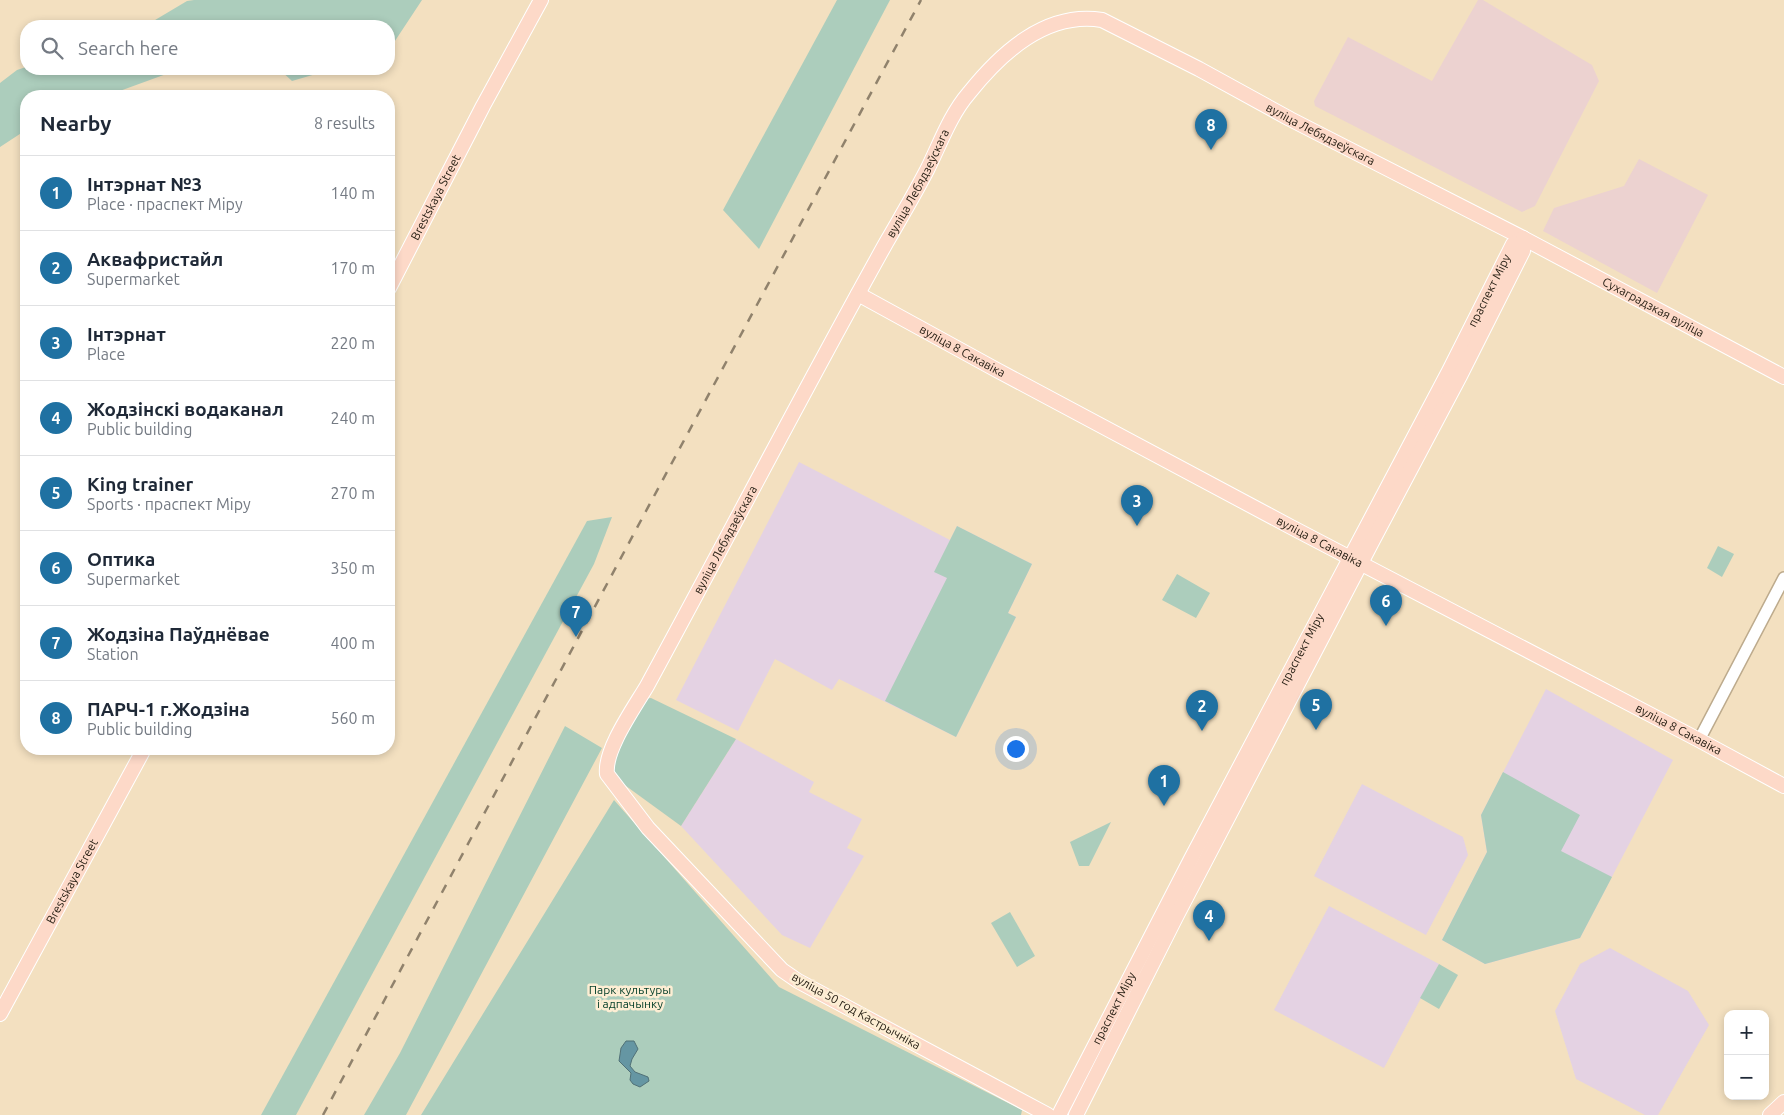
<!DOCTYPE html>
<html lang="en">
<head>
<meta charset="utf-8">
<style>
	:root { --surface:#fff; --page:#f2f2f3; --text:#1f2937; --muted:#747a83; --line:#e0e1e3; --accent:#1f71a2 }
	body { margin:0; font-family:Ubuntu,sans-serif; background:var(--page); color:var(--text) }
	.controls { position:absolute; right:15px; bottom:15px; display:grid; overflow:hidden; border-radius:10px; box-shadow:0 2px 8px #0003 }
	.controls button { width:45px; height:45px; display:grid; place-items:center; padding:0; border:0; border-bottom:1px solid var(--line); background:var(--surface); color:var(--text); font:25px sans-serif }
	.you { position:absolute; left:1015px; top:748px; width:18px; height:18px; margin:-12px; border:4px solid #fff; border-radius:50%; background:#1a73e8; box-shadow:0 0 0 8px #1a73e833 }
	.badge { display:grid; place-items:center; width:32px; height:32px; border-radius:50%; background:var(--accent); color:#fff; font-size:16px; font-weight:700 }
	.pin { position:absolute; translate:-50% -41px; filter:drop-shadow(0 1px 2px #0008) }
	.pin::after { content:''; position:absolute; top:26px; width:18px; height:15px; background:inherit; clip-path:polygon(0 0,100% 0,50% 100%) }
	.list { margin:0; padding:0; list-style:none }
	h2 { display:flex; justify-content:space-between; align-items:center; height:65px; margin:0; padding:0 20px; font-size:21px }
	h2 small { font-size:16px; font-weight:400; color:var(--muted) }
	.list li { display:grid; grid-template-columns:32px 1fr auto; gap:15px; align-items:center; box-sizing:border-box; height:75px; padding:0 20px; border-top:1px solid var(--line) }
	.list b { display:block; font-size:19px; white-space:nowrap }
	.list p { margin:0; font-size:16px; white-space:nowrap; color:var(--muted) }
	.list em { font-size:16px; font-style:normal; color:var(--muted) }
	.icon { flex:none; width:28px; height:28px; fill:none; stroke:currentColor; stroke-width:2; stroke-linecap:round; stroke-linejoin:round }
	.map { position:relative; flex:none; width:1784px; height:1115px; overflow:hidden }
	.search { position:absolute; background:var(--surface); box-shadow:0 2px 8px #0003; left:20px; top:20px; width:375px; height:55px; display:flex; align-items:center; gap:12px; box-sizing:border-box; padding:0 18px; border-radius:20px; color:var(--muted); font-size:19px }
	.panel { position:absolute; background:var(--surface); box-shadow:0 2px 8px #0003; left:20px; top:90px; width:375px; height:665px; border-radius:20px }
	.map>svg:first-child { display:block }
	.commercial { fill:#ecd2d0 }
	.education { fill:#e4d2e3 }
	.green { fill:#accdbc }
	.water { fill:#6596a3; stroke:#517177 }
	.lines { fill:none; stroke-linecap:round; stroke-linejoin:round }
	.minor-casing { stroke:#bdab8d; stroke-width:14 }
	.major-casing { stroke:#fff; stroke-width:16 }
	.minor { stroke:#fff; stroke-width:11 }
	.major { stroke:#fdd9c8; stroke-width:14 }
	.rail { stroke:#90826c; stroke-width:2.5; stroke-dasharray:9 9; stroke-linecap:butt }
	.labels { text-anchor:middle; stroke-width:5; stroke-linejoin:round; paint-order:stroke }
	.street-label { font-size:12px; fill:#221b10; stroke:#fdeed4 }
	.park-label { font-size:12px; fill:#013c27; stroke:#fdeed4 }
</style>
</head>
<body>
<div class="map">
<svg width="1784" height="1115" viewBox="0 0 1784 1115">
	<rect width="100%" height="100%" fill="#f3e0c0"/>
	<g class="commercial">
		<polygon points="1478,0 1483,0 1592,65 1599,81 1535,206 1522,212 1315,106 1314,101 1348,37 1432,81"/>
		<polygon points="1639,159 1708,195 1657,293 1543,231 1554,208 1624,186"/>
	</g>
	<g class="education">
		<polygon points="799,462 950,540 957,526 1032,564 1008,613 1016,617 956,737 839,679 832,690 775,659 738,731 676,700"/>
		<polygon points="1546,689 1673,760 1580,938 1485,964 1442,940 1487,852 1481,815"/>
		<polygon points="736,739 814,782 809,792 862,819 847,848 864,856 810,948 782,935 681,826"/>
		<polygon points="1362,784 1463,837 1468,855 1426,935 1314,876"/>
		<polygon points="1329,906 1439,964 1384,1068 1274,1010"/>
		<polygon points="1610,948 1688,991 1709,1025 1658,1115 1645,1115 1576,1079 1555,1011 1580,964"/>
	</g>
	<g class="green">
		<polygon points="194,0 422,0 389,50 389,26 145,26 187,1"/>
		<polygon points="837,0 890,0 759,249 723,210"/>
		<polygon points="26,67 26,69 180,69 106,96 26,96 26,130 0,147 0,83 17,70"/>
		<polygon points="279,69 333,69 292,81"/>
		<polygon points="612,517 594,564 296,1115 261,1115 587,521"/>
		<polygon points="957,526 1032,564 1008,613 1016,617 956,737 885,701 947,578 934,572"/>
		<polygon points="1718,546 1734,554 1722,577 1707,568"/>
		<polygon points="1177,574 1210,593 1196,618 1162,600"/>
		<polygon points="651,698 736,739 681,826 615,778 611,756 642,699"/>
		<polygon points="565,726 602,748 406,1115 364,1115 400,1053"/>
		<polygon points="1503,772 1580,815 1561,851 1612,877 1580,938 1485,964 1442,940 1487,852 1481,815"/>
		<polygon points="614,800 779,987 1022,1110 1021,1115 421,1115"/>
		<polygon points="1111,822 1089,866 1079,866 1070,842"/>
		<polygon points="1010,912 1035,956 1017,967 991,923"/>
		<polygon points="1439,964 1458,975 1439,1009 1420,998"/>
	</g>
	<polygon class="water" points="626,1041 634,1041 638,1049 632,1059 630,1066 635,1072 648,1077 649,1081 640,1087 633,1084 630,1080 631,1073 619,1061 621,1048"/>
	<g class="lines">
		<g class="minor-casing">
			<polyline id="minor" points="1699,740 1784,578"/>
		</g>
		<g class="major-casing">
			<g id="major">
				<path id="s1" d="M 389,288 L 483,106 L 541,0"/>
				<path id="s2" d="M 858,294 L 993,368 L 1291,527 L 1699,740 L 1784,786"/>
				<path id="s3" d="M 0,1014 L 144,749"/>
				<path id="s4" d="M 1048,1115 L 798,981 L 782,970 L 648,828 L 607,774 C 604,750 634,708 647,686 C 727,539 804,390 886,243 C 900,219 914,195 927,170 C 940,144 950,115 969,93 C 1001,53 1046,11 1102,20 L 1199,69 L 1290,119 L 1523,238 L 1784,377"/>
				<path id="s5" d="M 1059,1115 L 1191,859 L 1449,371 L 1513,244 L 1523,238"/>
				<polyline points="1076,1115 1176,917 1373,540 1460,376 1523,251 1523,238"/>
				<polyline points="1770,1115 1784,1102"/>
			</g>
		</g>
		<use href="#minor" class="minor"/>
		<use href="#major" class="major"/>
		<polyline class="rail" points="323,1115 646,511 921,0"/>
	</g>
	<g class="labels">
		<g class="street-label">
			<text dy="4" stroke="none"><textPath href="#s4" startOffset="1745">вуліца Лебядзеўскага</textPath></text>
			<text dy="4" stroke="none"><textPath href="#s4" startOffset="1235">вуліца Лебядзеўскага</textPath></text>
			<text dy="4" stroke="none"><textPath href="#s1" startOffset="102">Brestskaya Street</textPath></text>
			<text dy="4" stroke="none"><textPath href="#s5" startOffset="930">праспект Міру</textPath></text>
			<text dy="4" stroke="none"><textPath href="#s4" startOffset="2120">Сухаградзкая вуліца</textPath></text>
			<text dy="4" stroke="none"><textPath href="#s2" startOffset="119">вуліца 8 Сакавіка</textPath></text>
			<text dy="4" stroke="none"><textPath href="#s4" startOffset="830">вуліца Лебядзеўскага</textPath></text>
			<text dy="4" stroke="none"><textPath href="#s2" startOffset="524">вуліца 8 Сакавіка</textPath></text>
			<text dy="4" stroke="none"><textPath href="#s5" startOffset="525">праспект Міру</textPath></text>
			<text dy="4" stroke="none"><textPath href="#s2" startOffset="929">вуліца 8 Сакавіка</textPath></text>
			<text dy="4" stroke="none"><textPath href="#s3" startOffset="151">Brestskaya Street</textPath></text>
			<text dy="4" stroke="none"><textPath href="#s5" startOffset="120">праспект Міру</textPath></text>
			<text transform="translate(856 1011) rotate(29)" y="4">вуліца 50 год Кастрычніка</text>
		</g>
		<g class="park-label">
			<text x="630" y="994">Парк культуры<tspan x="630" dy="14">і адпачынку</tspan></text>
		</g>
	</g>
</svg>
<div class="controls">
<button>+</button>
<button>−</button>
</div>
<div class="you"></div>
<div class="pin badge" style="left:1164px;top:806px">1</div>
<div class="pin badge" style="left:1202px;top:731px">2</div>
<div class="pin badge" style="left:1137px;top:526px">3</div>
<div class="pin badge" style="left:1209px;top:941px">4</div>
<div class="pin badge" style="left:1316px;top:730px">5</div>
<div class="pin badge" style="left:1386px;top:626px">6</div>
<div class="pin badge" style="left:576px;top:637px">7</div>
<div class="pin badge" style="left:1211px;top:150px">8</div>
<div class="search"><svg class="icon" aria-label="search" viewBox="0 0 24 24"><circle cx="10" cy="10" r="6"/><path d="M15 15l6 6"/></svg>Search here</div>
<section class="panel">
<h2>Nearby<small>8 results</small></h2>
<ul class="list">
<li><span class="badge">1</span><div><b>Інтэрнат №3</b><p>Place · праспект Міру</p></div><em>140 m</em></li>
<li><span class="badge">2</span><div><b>Аквафристайл</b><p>Supermarket</p></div><em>170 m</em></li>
<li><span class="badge">3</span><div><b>Інтэрнат</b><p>Place</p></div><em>220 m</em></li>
<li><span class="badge">4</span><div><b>Жодзінскі водаканал</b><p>Public building</p></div><em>240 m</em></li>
<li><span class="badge">5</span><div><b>King trainer</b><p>Sports · праспект Міру</p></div><em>270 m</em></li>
<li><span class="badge">6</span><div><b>Оптика</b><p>Supermarket</p></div><em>350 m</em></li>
<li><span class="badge">7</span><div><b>Жодзіна Паўднёвае</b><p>Station</p></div><em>400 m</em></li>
<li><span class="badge">8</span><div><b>ПАРЧ-1 г.Жодзіна</b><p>Public building</p></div><em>560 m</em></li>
</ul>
</section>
</div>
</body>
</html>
